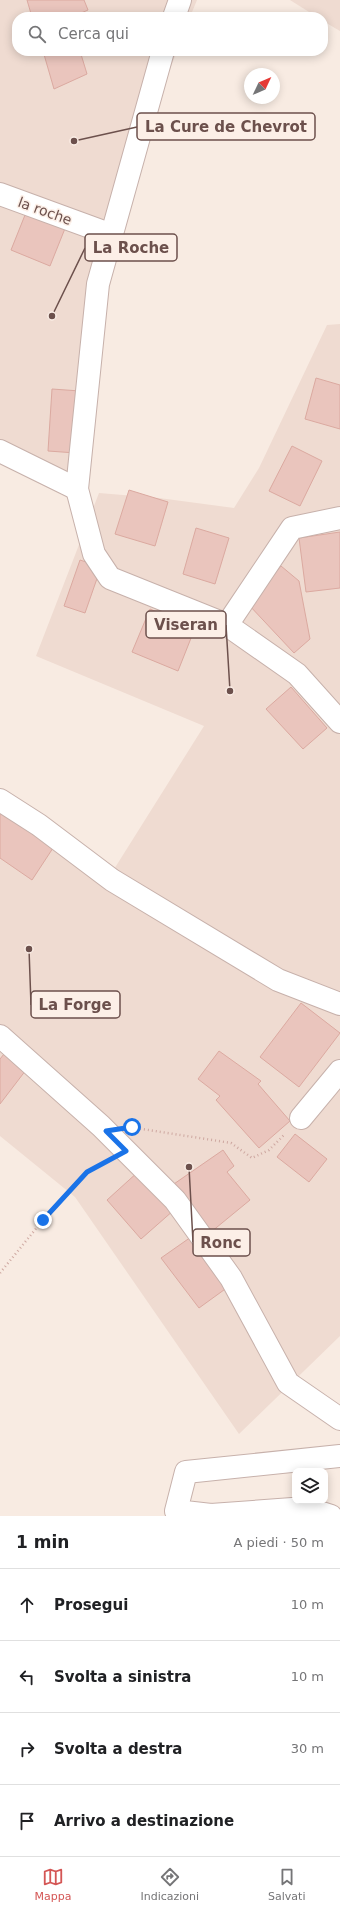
<!DOCTYPE html>
<html lang="it">
<head>
<meta charset="utf-8">
<style>
	:root { --surface:#fff; --page:#f6f6f6; --text:#202124; --muted:#757577; --line:#e0e0e0; --accent:#d45655 }
	body { margin:0; font-family:"DejaVu Sans",sans-serif; background:var(--page); color:var(--text) }
	.controls { position:absolute; right:12px; bottom:12px; display:grid; overflow:hidden; border-radius:8px; box-shadow:0 2px 10px #0003 }
	.controls button { width:36px; height:36px; display:grid; place-items:center; padding:0; border:0; border-bottom:1px solid var(--line); background:var(--surface); color:var(--text); font:20px sans-serif }
	.compass { position:absolute; left:244px; top:68px; width:36px; height:36px; border-radius:50%; background:var(--surface); box-shadow:0 2px 10px #0003; rotate:46deg }
	.stop { position:absolute; width:12px; height:12px; margin:-9px; border:3px solid #1a73e8; border-radius:50%; background:#fff }
	.stop.end { background:#1a73e8; border-color:#fff; box-shadow:0 1px 4px #0008 }
	.list { margin:0; padding:0; list-style:none }
	h2 { display:flex; justify-content:space-between; align-items:center; height:52px; margin:0; padding:0 16px; font-size:17px }
	h2 small { font-size:13px; font-weight:400; color:var(--muted) }
	.list li { display:grid; grid-template-columns:26px 1fr auto; gap:12px; align-items:center; box-sizing:border-box; height:72px; padding:0 16px; border-top:1px solid var(--line) }
	.list b { display:block; font-size:15px; white-space:nowrap }
	.list em { font-size:13px; font-style:normal; color:var(--muted) }
	.icon { flex:none; width:22px; height:22px; fill:none; stroke:currentColor; stroke-width:2; stroke-linecap:round; stroke-linejoin:round }
	.map { position:relative; flex:none; width:340px; height:1516px; overflow:hidden }
	.search { position:absolute; background:var(--surface); box-shadow:0 2px 10px #0003; left:12px; right:12px; top:12px; height:44px; display:flex; align-items:center; gap:10px; box-sizing:border-box; padding:0 14px; border-radius:16px; color:var(--muted); font-size:15px }
	.sheet { height:340px; background:var(--surface) }
	nav { display:flex; justify-content:space-around; align-items:center; box-sizing:border-box; height:56px; border-top:1px solid var(--line); background:var(--surface); font-size:11px; color:var(--muted) }
	nav a { display:grid; justify-items:center; gap:2px }
	nav .on { color:var(--accent) }
	.map>svg:first-child { display:block }
	.residential { fill:#efdbd1 }
	.building { fill:#eac5bd; stroke:#dba9a0 }
	.lines { fill:none; stroke-linecap:round; stroke-linejoin:round }
	.minor-casing { stroke:#c7b1ab; stroke-width:24 }
	.path { stroke:#cea8a1; stroke-width:2.5; stroke-dasharray:1 3; stroke-linecap:butt }
	.minor { stroke:#fff; stroke-width:22 }
	.route { stroke:#1a73e8; stroke-width:5 }
	.labels { text-anchor:middle; stroke-width:3; stroke-linejoin:round; paint-order:stroke }
	.street-label { font-size:14px; fill:#6c504c; stroke:#fcefe7 }
	.leader { fill:none; stroke:#6c504c; stroke-width:1.5 }
	.callout-dot { fill:#6c504c; stroke:#fcefe7; stroke-width:1.5 }
	.callout { fill:#fcefe7; stroke:#6c504c; stroke-width:1.5 }
	.callout-label { font-size:15px; text-anchor:middle; font-weight:bold; fill:#6c504c }
</style>
</head>
<body>
<div class="map">
<svg width="340" height="1516" viewBox="0 0 340 1516">
	<rect width="100%" height="100%" fill="#f8ebe2"/>
	<g class="residential">
		<polygon points="0,0 197,0 190,17 17,17 17,51 177,51 162,90 119,238 89,395 79,479 0,448"/>
		<polygon points="290,0 340,0 340,31 323,21 323,17 317,17"/>
		<polygon points="340,324 340,1336 239,1434 75,1197 0,1136 0,805 106,882 204,726 36,656 99,493 159,498 234,508 259,468 327,325"/>
	</g>
	<g class="building">
		<polygon points="27,0 84,0 88,10 72,17 32,17"/>
		<polygon points="43,51 80,51 87,74 54,89"/>
		<polygon points="29,205 68,221 50,266 11,250"/>
		<polygon points="316,378 340,385 340,429 305,419"/>
		<polygon points="52,389 80,391 76,453 48,451"/>
		<polygon points="292,446 322,461 300,506 269,491"/>
		<polygon points="129,490 168,502 155,546 115,534"/>
		<polygon points="196,528 229,538 215,584 183,574"/>
		<polygon points="340,532 340,588 306,592 299,538"/>
		<polygon points="80,560 101,567 85,613 64,606"/>
		<polygon points="281,566 299,581 310,639 294,653 248,604"/>
		<polygon points="150,609 195,628 178,671 132,652"/>
		<polygon points="291,687 327,728 303,749 266,709"/>
		<polygon points="0,808 55,845 32,880 0,858"/>
		<polygon points="301,1003 340,1033 299,1087 260,1057"/>
		<polygon points="219,1051 261,1081 258,1084 290,1121 259,1148 216,1100 220,1096 198,1079"/>
		<polygon points="4,1054 26,1070 0,1104 0,1059"/>
		<polygon points="295,1134 327,1159 309,1182 277,1157"/>
		<polygon points="223,1150 234,1166 227,1172 250,1200 211,1232 171,1186"/>
		<polygon points="139,1171 174,1210 141,1239 107,1200"/>
		<polygon points="191,1237 228,1287 199,1308 161,1258"/>
	</g>
	<g class="lines">
		<g class="minor-casing">
			<g id="minor">
				<polyline points="174,17 180,0"/>
				<polyline points="163,51 98,284 77,489 94,554 110,578 227,625 297,674 340,722"/>
				<polyline points="0,194 112,235"/>
				<polyline points="0,451 77,489"/>
				<polyline points="227,625 292,528 340,518"/>
				<polyline points="0,800 39,825 112,880 278,980 340,1004"/>
				<polyline points="0,1036 101,1126 175,1200 231,1278 288,1383 340,1419"/>
				<polyline points="301,1118 340,1071"/>
				<polyline points="331,1516 306,1508 211,1515 176,1511 186,1472 340,1456"/>
			</g>
		</g>
		<g class="path">
			<polyline points="136,1128 231,1143 252,1158 269,1150 285,1134"/>
			<polyline points="0,1273 43,1220 87,1172 105,1163"/>
		</g>
		<use href="#minor" class="minor"/>
	</g>
	<g class="lines">
		<polyline class="route" points="43,1220 87,1172 126,1151 106,1131 132,1127"/>
	</g>
	<g class="labels">
		<g class="street-label">
			<text transform="translate(45 211) rotate(20)" y="5">la roche</text>
		</g>
	</g>
	<path class="leader" d="M74 141L137 127M52 316L85 248M230 691L226 625M29 949L31 1005M189 1167L193 1242"/>
	<g class="callout-dot">
		<circle cx="74" cy="141" r="4"/>
		<circle cx="52" cy="316" r="4"/>
		<circle cx="230" cy="691" r="4"/>
		<circle cx="29" cy="949" r="4"/>
		<circle cx="189" cy="1167" r="4"/>
	</g>
	<g class="callout">
		<rect x="137" y="113" width="178" height="27" rx="4"/>
		<rect x="85" y="234" width="92" height="27" rx="4"/>
		<rect x="146" y="611" width="80" height="27" rx="4"/>
		<rect x="31" y="991" width="89" height="27" rx="4"/>
		<rect x="193" y="1229" width="57" height="27" rx="4"/>
	</g>
	<g class="callout-label">
		<text x="226" y="132">La Cure de Chevrot</text>
		<text x="131" y="253">La Roche</text>
		<text x="186" y="630">Viseran</text>
		<text x="75" y="1010">La Forge</text>
		<text x="221" y="1248">Ronc</text>
	</g>
</svg>
<div class="controls">
<button><svg class="icon" aria-label="layers" viewBox="0 0 24 24"><path d="M12 4l9 5-9 5-9-5zM3 14l9 5 9-5"/></svg></button>
</div>
<svg class="compass" viewBox="-18 -18 36 36"><path d="M0-13l5 13h-10z" fill="#e53935"/><path d="M0 13l5-13h-10z" fill="#757577"/></svg>
<div class="stop" style="left:132px;top:1127px"></div>
<div class="stop end" style="left:43px;top:1220px"></div>
<div class="search"><svg class="icon" aria-label="search" viewBox="0 0 24 24"><circle cx="10" cy="10" r="6"/><path d="M15 15l6 6"/></svg>Cerca qui</div>
</div>
<section class="sheet">
<h2>1 min<small>A piedi · 50 m</small></h2>
<ul class="list">
<li><svg class="icon" aria-label="ahead" viewBox="0 0 24 24"><path d="M12 20V5M6 11l6-6 6 6"/></svg><div><b>Prosegui</b></div><em>10 m</em></li>
<li><svg class="icon" aria-label="left" viewBox="0 0 24 24"><path d="M17 20v-9H6M10 6l-5 5 5 5"/></svg><div><b>Svolta a sinistra</b></div><em>10 m</em></li>
<li><svg class="icon" aria-label="right" viewBox="0 0 24 24"><path d="M7 20v-9h11M14 6l5 5-5 5"/></svg><div><b>Svolta a destra</b></div><em>30 m</em></li>
<li><svg class="icon" aria-label="arrive" viewBox="0 0 24 24"><path d="M6 21V4h12l-3 4 3 4H6"/></svg><div><b>Arrivo a destinazione</b></div></li>
</ul>
</section>
<nav>
<a class="on"><svg class="icon" aria-label="map" viewBox="0 0 24 24"><path d="M3 6l6-2 6 2 6-2v14l-6 2-6-2-6 2zM9 4v14M15 6v14"/></svg>Mappa</a>
<a><svg class="icon" aria-label="directions" viewBox="0 0 24 24"><path d="M12 3l9 9-9 9-9-9zM9 14v-3h6M13 9l2 2-2 2"/></svg>Indicazioni</a>
<a><svg class="icon" aria-label="saved" viewBox="0 0 24 24"><path d="M7 4h10v16l-5-4-5 4z"/></svg>Salvati</a>
</nav>
</body>
</html>
